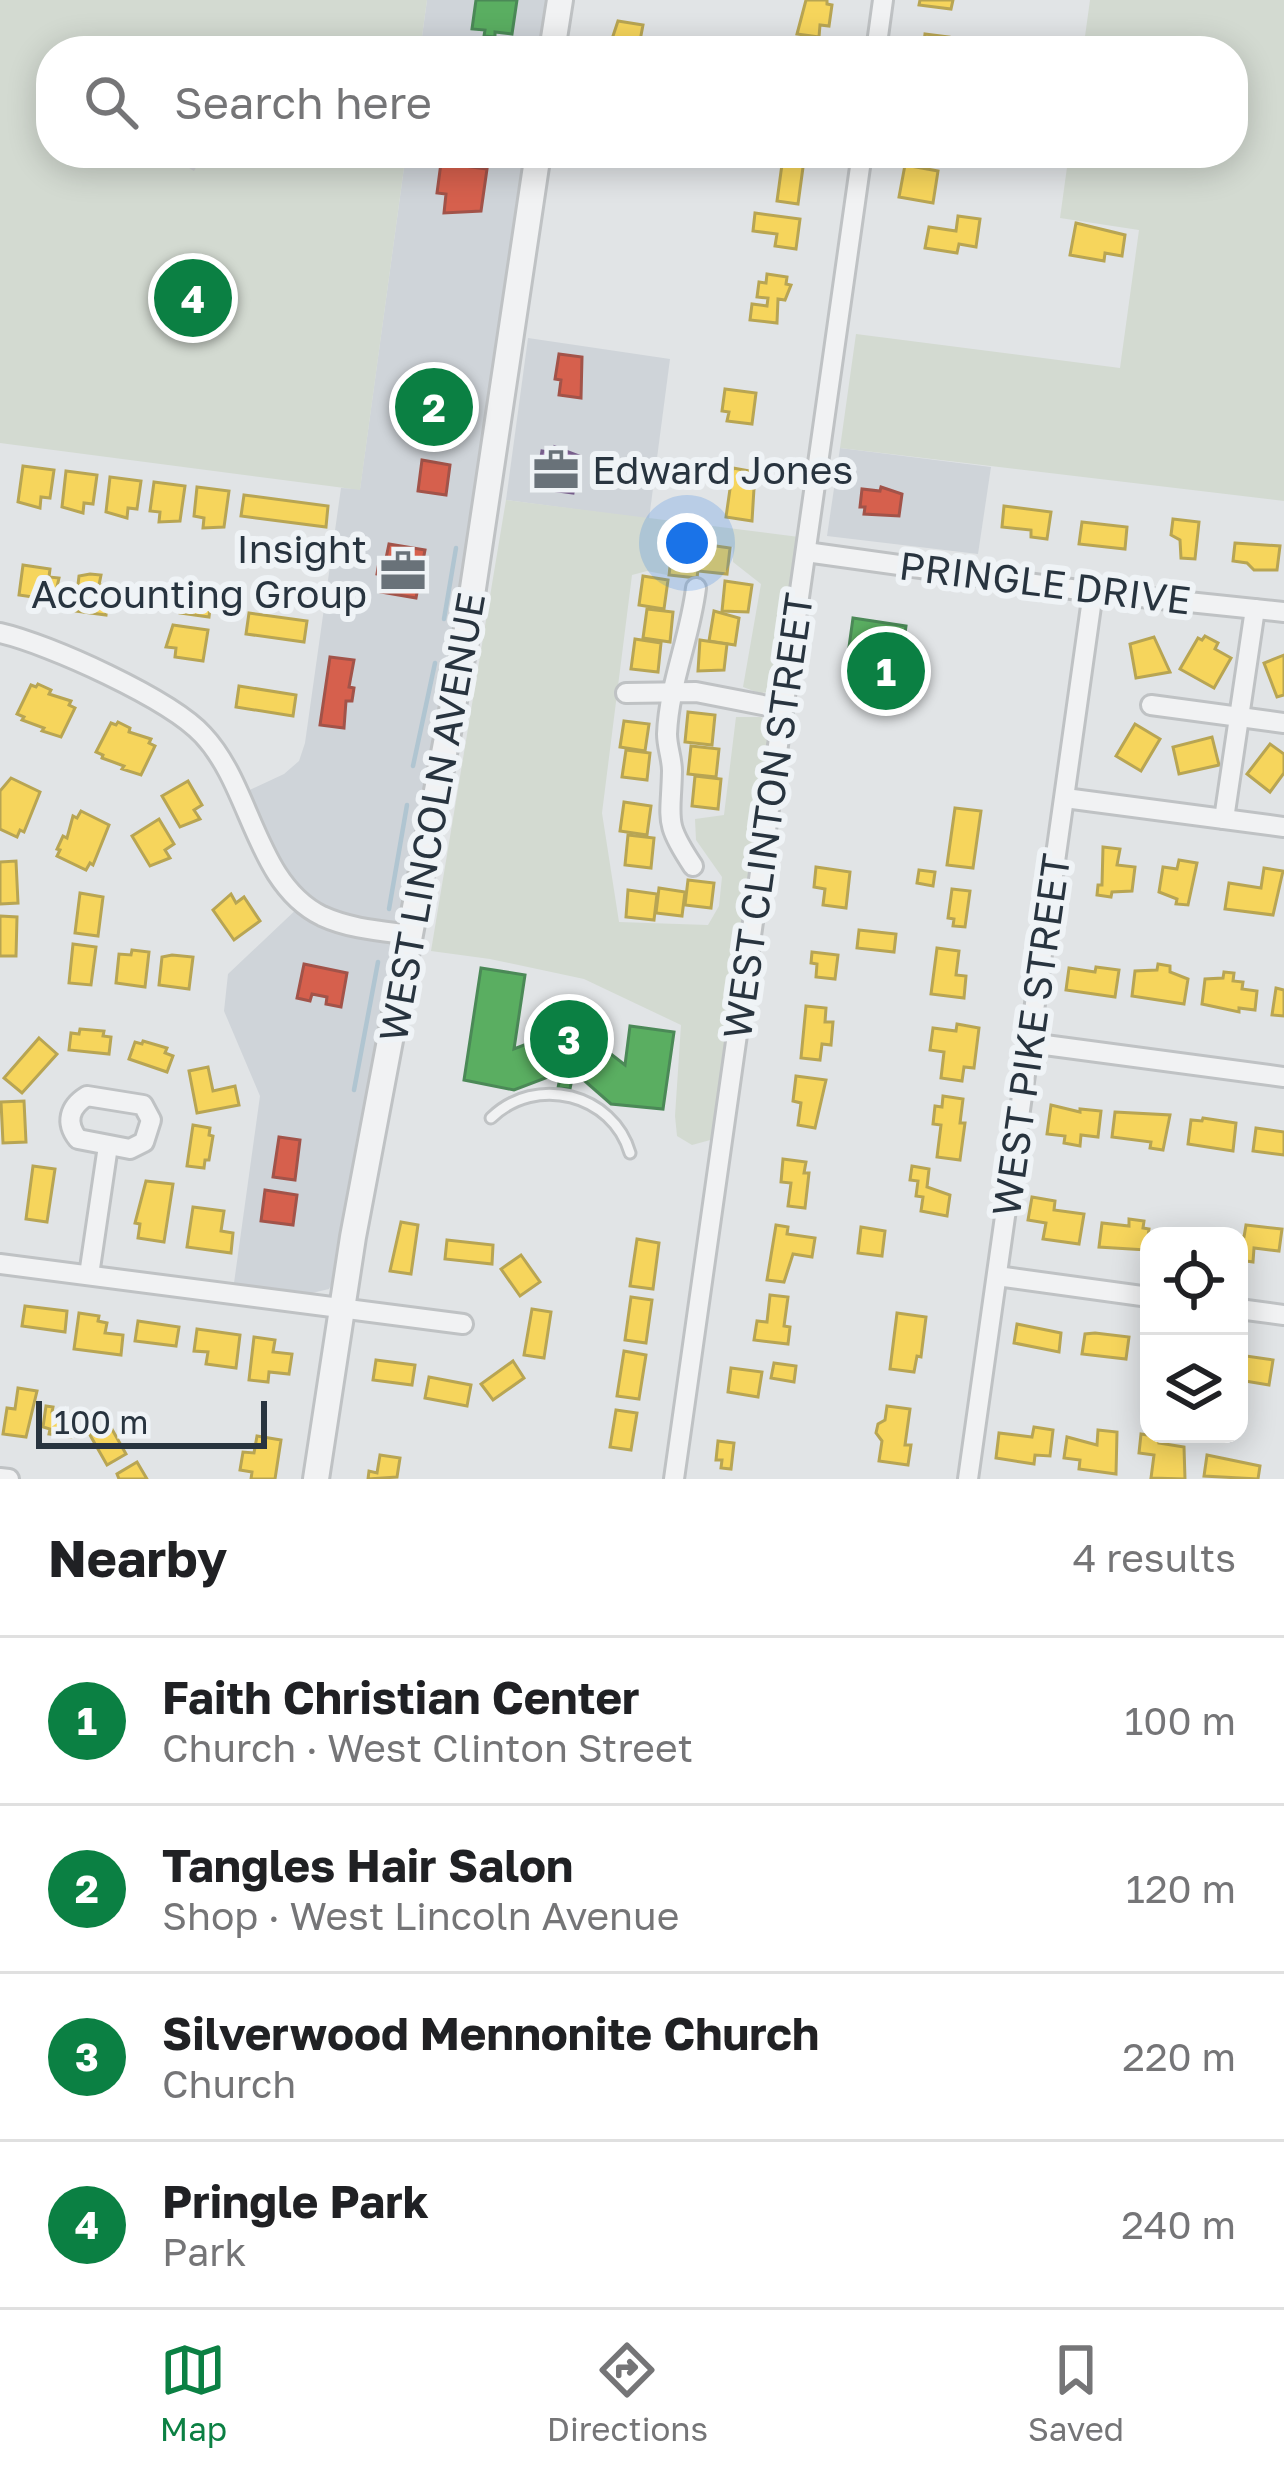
<!DOCTYPE html>
<html lang="en">
<head>
<meta charset="utf-8">
<style>
	:root { --surface:#fff; --page:#f6f6f6; --text:#202124; --muted:#757577; --line:#e0e0e0; --accent:#0b8043 }
	body { margin:0; font-family:"Golos Text",sans-serif; background:var(--page); color:var(--text) }
	.controls { position:absolute; right:36px; bottom:36px; display:grid; overflow:hidden; border-radius:24px; box-shadow:0 6px 30px #0003 }
	.controls button { width:108px; height:108px; display:grid; place-items:center; padding:0; border:0; border-bottom:3px solid var(--line); background:var(--surface); color:var(--text); font:60px sans-serif }
	.scale { position:absolute; left:36px; bottom:30px; width:231px; box-sizing:border-box; padding-left:12px; border:6px solid #28343f; border-top:0; font-size:33px; line-height:42px; white-space:nowrap; color:#28343f; -webkit-text-stroke:9px #eff3f6; paint-order:stroke }
	.you { position:absolute; left:687px; top:543px; width:42px; height:42px; margin:-30px; border:9px solid #fff; border-radius:50%; background:#1a73e8; box-shadow:0 0 0 18px #1a73e833 }
	.badge { display:grid; place-items:center; width:78px; height:78px; border-radius:50%; background:var(--accent); color:#fff; font-size:39px; font-weight:700 }
	.pin { position:absolute; translate:-50% -50%; border:6px solid #fff; box-shadow:0 3px 12px #0006 }
	.list { margin:0; padding:0; list-style:none }
	h2 { display:flex; justify-content:space-between; align-items:center; height:156px; margin:0; padding:0 48px; font-size:51px }
	h2 small { font-size:39px; font-weight:400; color:var(--muted) }
	.list li { display:grid; grid-template-columns:78px 1fr auto; gap:36px; align-items:center; box-sizing:border-box; height:168px; padding:0 48px; border-top:3px solid var(--line) }
	.list b { display:block; font-size:45px; white-space:nowrap }
	.list p { margin:0; font-size:39px; white-space:nowrap; color:var(--muted) }
	.list em { font-size:39px; font-style:normal; color:var(--muted) }
	.icon { flex:none; width:66px; height:66px; fill:none; stroke:currentColor; stroke-width:2; stroke-linecap:round; stroke-linejoin:round }
	.map { position:relative; flex:none; width:1284px; height:1479px; overflow:hidden }
	.search { position:absolute; background:var(--surface); box-shadow:0 6px 30px #0003; left:36px; right:36px; top:36px; height:132px; display:flex; align-items:center; gap:30px; box-sizing:border-box; padding:0 42px; border-radius:48px; color:var(--muted); font-size:45px }
	.sheet { height:828px; background:var(--surface) }
	nav { display:flex; justify-content:space-around; align-items:center; box-sizing:border-box; height:168px; border-top:3px solid var(--line); background:var(--surface); font-size:33px; color:var(--muted) }
	nav a { display:grid; justify-items:center; gap:6px }
	nav .on { color:var(--accent) }
	.map>svg:first-child { display:block }
	.built { fill:#cfd4d9 }
	.green { fill:#d3dad1 }
	.homes { fill:#f6d55c; stroke:#b8a553; stroke-width:3 }
	.shops { fill:#d6604d; stroke:#a25349; stroke-width:3 }
	.offices { fill:#9970ab; stroke:#775e8b; stroke-width:3 }
	.public { fill:#5aae61; stroke:#4b8957; stroke-width:3 }
	.lines { fill:none; stroke-linecap:round; stroke-linejoin:round }
	.stream { stroke:#b0c5d1; stroke-width:4.5 }
	.building { fill:#caccce }
	.service-casing { stroke:#bfc2c4; stroke-width:15 }
	.minor-casing { stroke:#bfc2c4; stroke-width:24 }
	.tertiary-casing { stroke:#bfc2c4; stroke-width:30 }
	.service { stroke:#f1f2f3; stroke-width:9 }
	.minor { stroke:#f1f2f3; stroke-width:18 }
	.tertiary { stroke:#f1f2f3; stroke-width:24 }
	.labels { text-anchor:middle; stroke-width:12; stroke-linejoin:round; paint-order:stroke }
	.poi-label { font-size:39px; fill:#28343f; stroke:#eff3f6; text-anchor:start }
	.street-label { font-size:39px; fill:#28343f; stroke:#eff3f6 }
</style>
</head>
<body>
<div class="map">
<svg width="1284" height="1479" viewBox="0 0 1284 1479">
	<rect width="100%" height="100%" fill="#e1e4e6"/>
	<g class="built">
		<polygon points="427,0 550,0 543,51 420,51"/>
		<polygon points="406,153 528,153 464,593 335,1277 329,1289 312,1293 234,1283 260,1096 224,1011 228,974 302,904 241,794 284,774 299,761 305,743 341,488 360,489"/>
		<polygon points="528,338 670,359 649,519 506,500"/>
		<polygon points="840,448 991,467 978,554 827,536"/>
	</g>
	<g class="green">
		<polygon points="0,0 427,0 420,51 51,51 51,153 406,153 360,490 0,443"/>
		<polygon points="1090,0 1284,0 1284,501 840,448 856,334 1120,368 1139,230 1060,218 1069,153 1233,153 1233,51 1083,51"/>
		<polygon points="506,500 799,537 778,692 759,693 743,687 761,584 733,562 733,547 700,543 696,550 671,549 667,575 647,571 632,575 602,813 619,922 708,925 719,906 722,877 696,840 695,819 724,815 736,717 761,717 772,729 714,1139 692,1145 677,1136 675,1116 681,1025 584,979 490,959 431,951"/>
	</g>
	<g class="homes">
		<polygon points="806,0 827,0 827,4 832,5 829,26 820,25 819,37 797,34"/>
		<polygon points="920,0 953,0 951,9 919,5"/>
		<polygon points="618,21 643,25 638,51 608,51"/>
		<polygon points="925,34 949,37 947,51 923,51"/>
		<polygon points="783,157 804,160 798,204 777,201"/>
		<polygon points="905,165 938,171 933,203 899,197"/>
		<polygon points="755,213 800,219 796,249 775,246 777,234 753,231"/>
		<polygon points="958,216 980,219 976,247 959,244 957,253 925,248 929,227 956,231"/>
		<polygon points="1076,223 1125,235 1122,256 1105,253 1104,261 1070,255"/>
		<polygon points="767,274 787,277 786,284 791,285 785,300 778,299 777,323 750,320 752,304 767,306 768,298 757,297 759,282 766,283"/>
		<polygon points="725,389 756,393 752,424 727,421 729,412 722,411"/>
		<polygon points="23,466 54,470 50,498 41,497 40,508 18,502"/>
		<polygon points="733,468 755,472 752,521 726,517"/>
		<polygon points="66,471 97,475 93,504 84,503 83,513 62,507"/>
		<polygon points="110,477 141,481 137,509 128,508 127,518 106,512"/>
		<polygon points="154,482 185,486 180,521 159,522 160,512 150,511"/>
		<polygon points="197,487 229,491 224,527 203,528 204,518 194,516"/>
		<polygon points="244,495 328,506 326,527 241,516"/>
		<polygon points="1004,506 1051,512 1047,539 1031,537 1031,530 1002,527"/>
		<polygon points="1173,519 1199,522 1195,559 1181,558 1180,540 1171,535"/>
		<polygon points="1082,522 1127,527 1125,549 1079,544"/>
		<polygon points="1235,543 1280,546 1277,570 1254,570 1247,563 1233,561"/>
		<polygon points="702,544 730,548 727,574 698,571"/>
		<polygon points="672,550 700,553 697,578 669,575"/>
		<polygon points="23,565 50,569 49,577 59,578 54,600 19,595"/>
		<polygon points="90,574 101,575 99,585 109,586 106,615 75,611 79,576"/>
		<polygon points="643,576 668,580 664,609 639,605"/>
		<polygon points="178,581 213,586 209,617 180,613 181,603 172,602"/>
		<polygon points="725,581 752,585 748,612 722,611"/>
		<polygon points="647,609 673,612 670,642 643,638"/>
		<polygon points="714,611 739,618 735,645 709,641"/>
		<polygon points="249,613 307,621 304,642 246,634"/>
		<polygon points="173,625 208,630 203,661 175,657 176,648 166,647"/>
		<polygon points="1205,636 1218,643 1215,649 1231,658 1214,688 1180,669 1198,638 1202,640"/>
		<polygon points="1154,637 1170,672 1136,678 1130,644"/>
		<polygon points="635,639 661,643 658,672 631,669"/>
		<polygon points="700,640 727,644 724,670 698,671"/>
		<polygon points="1284,655 1284,695 1277,697 1264,663"/>
		<polygon points="38,684 51,690 49,694 71,701 69,705 75,708 61,737 42,731 44,728 22,720 24,717 17,714 31,685 36,687"/>
		<polygon points="239,686 296,695 293,716 236,707"/>
		<polygon points="688,712 715,715 712,745 685,742"/>
		<polygon points="624,721 649,724 645,751 620,747"/>
		<polygon points="118,722 130,728 129,732 151,739 149,743 155,746 141,775 122,769 124,766 102,758 103,755 96,752 111,723 116,725"/>
		<polygon points="1135,724 1160,739 1141,771 1116,756"/>
		<polygon points="1212,737 1219,765 1179,774 1173,747"/>
		<polygon points="1270,744 1284,754 1284,773 1270,792 1247,774"/>
		<polygon points="691,746 719,749 716,777 688,774"/>
		<polygon points="626,750 650,753 647,780 622,777"/>
		<polygon points="695,776 721,779 718,809 692,806"/>
		<polygon points="11,778 40,792 24,832 20,830 17,837 0,829 0,791"/>
		<polygon points="188,781 202,805 194,810 200,819 180,827 162,796"/>
		<polygon points="624,802 651,806 647,835 620,831"/>
		<polygon points="955,808 981,811 973,868 947,865"/>
		<polygon points="81,811 109,825 93,865 90,863 86,870 57,856 60,850 57,849 63,836 67,838 73,816 77,818"/>
		<polygon points="159,819 174,844 165,850 170,858 150,866 132,836"/>
		<polygon points="628,835 654,838 651,868 625,865"/>
		<polygon points="1103,847 1120,849 1117,865 1135,867 1132,891 1112,892 1111,897 1097,895 1098,885 1102,885"/>
		<polygon points="1179,860 1197,863 1188,905 1176,904 1177,899 1159,892 1163,867 1177,869"/>
		<polygon points="16,861 18,903 0,904 0,862"/>
		<polygon points="816,867 850,872 846,908 823,905 825,889 814,887"/>
		<polygon points="1264,868 1283,871 1273,915 1225,909 1229,883 1261,888"/>
		<polygon points="919,870 935,872 933,886 917,883"/>
		<polygon points="688,880 714,883 711,908 685,905"/>
		<polygon points="659,888 685,892 682,916 656,913"/>
		<polygon points="952,889 970,891 965,927 953,926 954,919 948,918"/>
		<polygon points="628,890 657,894 654,920 626,917"/>
		<polygon points="80,893 103,897 98,936 75,933"/>
		<polygon points="231,894 236,903 244,897 260,921 234,940 213,910"/>
		<polygon points="0,916 17,917 16,956 0,956"/>
		<polygon points="859,930 896,934 894,952 857,948"/>
		<polygon points="73,944 96,947 91,985 69,983"/>
		<polygon points="937,948 959,951 956,975 966,976 964,998 931,994"/>
		<polygon points="132,950 149,952 145,987 116,983 119,954 131,955"/>
		<polygon points="812,952 838,955 835,979 816,977 817,964 811,963"/>
		<polygon points="172,955 193,957 189,989 159,985 162,957"/>
		<polygon points="1158,964 1170,966 1170,972 1188,979 1184,1004 1132,996 1135,971 1157,970"/>
		<polygon points="1096,967 1119,970 1115,997 1066,990 1069,968 1095,972"/>
		<polygon points="1224,972 1234,973 1233,981 1243,982 1242,989 1257,991 1255,1010 1239,1008 1239,1012 1202,1004 1205,979 1223,978"/>
		<polygon points="1276,988 1284,990 1284,1016 1272,1015"/>
		<polygon points="806,1006 826,1008 825,1022 833,1022 831,1045 822,1044 820,1060 801,1058"/>
		<polygon points="957,1024 979,1028 974,1068 964,1067 962,1081 941,1078 944,1052 930,1050 933,1028 956,1031"/>
		<polygon points="80,1029 104,1031 103,1036 111,1037 109,1054 69,1050 71,1033 79,1034"/>
		<polygon points="39,1038 57,1054 22,1093 4,1078"/>
		<polygon points="143,1041 167,1048 165,1053 173,1056 167,1072 129,1059 135,1042 142,1044"/>
		<polygon points="208,1067 213,1091 235,1086 239,1105 197,1113 189,1071"/>
		<polygon points="796,1076 826,1080 815,1128 798,1125 801,1103 793,1101"/>
		<polygon points="943,1096 963,1099 960,1123 965,1123 960,1160 937,1157 941,1125 933,1124 935,1106 942,1107"/>
		<polygon points="24,1101 26,1142 3,1143 1,1102"/>
		<polygon points="1051,1105 1080,1112 1080,1109 1101,1111 1098,1137 1081,1135 1080,1146 1064,1143 1065,1136 1047,1134"/>
		<polygon points="1115,1112 1170,1115 1163,1150 1150,1148 1151,1142 1112,1137"/>
		<polygon points="1203,1118 1236,1123 1233,1151 1188,1144 1191,1120 1202,1121"/>
		<polygon points="193,1125 210,1128 209,1135 213,1136 209,1160 205,1160 204,1168 187,1166"/>
		<polygon points="1256,1128 1284,1132 1284,1155 1253,1151"/>
		<polygon points="783,1159 806,1162 804,1173 809,1173 805,1208 788,1206 791,1183 781,1182"/>
		<polygon points="33,1166 55,1169 47,1222 26,1219"/>
		<polygon points="912,1166 929,1169 927,1187 950,1195 947,1216 921,1211 923,1197 916,1196 918,1181 910,1180"/>
		<polygon points="146,1181 173,1184 164,1242 138,1238 140,1224 135,1223"/>
		<polygon points="1032,1197 1055,1201 1054,1210 1084,1214 1079,1244 1043,1239 1046,1223 1028,1220"/>
		<polygon points="193,1207 224,1211 221,1231 233,1233 231,1253 187,1247"/>
		<polygon points="1129,1219 1144,1221 1143,1228 1149,1229 1146,1250 1099,1247 1102,1223 1129,1226"/>
		<polygon points="401,1222 418,1225 411,1274 390,1271"/>
		<polygon points="776,1225 788,1227 787,1234 815,1238 812,1257 793,1254 784,1282 767,1280"/>
		<polygon points="1246,1225 1282,1229 1279,1251 1254,1248 1253,1262 1239,1260 1239,1237 1244,1237"/>
		<polygon points="861,1227 885,1231 882,1256 858,1253"/>
		<polygon points="637,1239 659,1243 653,1289 630,1286"/>
		<polygon points="447,1240 493,1245 492,1264 445,1259"/>
		<polygon points="521,1255 540,1282 520,1296 501,1269"/>
		<polygon points="770,1295 788,1297 784,1326 790,1327 788,1344 754,1340 757,1321 767,1322"/>
		<polygon points="631,1297 652,1300 646,1343 625,1340"/>
		<polygon points="25,1306 67,1311 65,1332 22,1326"/>
		<polygon points="532,1309 551,1312 544,1358 524,1355"/>
		<polygon points="79,1313 99,1316 98,1321 107,1323 105,1333 123,1335 121,1355 74,1349"/>
		<polygon points="897,1313 926,1317 921,1357 917,1356 914,1372 890,1369"/>
		<polygon points="138,1321 179,1327 176,1346 135,1341"/>
		<polygon points="1017,1324 1061,1333 1059,1352 1014,1343"/>
		<polygon points="197,1329 240,1335 236,1368 206,1364 208,1352 194,1351"/>
		<polygon points="1095,1333 1129,1337 1126,1359 1082,1354 1085,1334"/>
		<polygon points="254,1337 275,1340 273,1352 292,1354 289,1374 269,1372 268,1382 249,1380"/>
		<polygon points="624,1351 646,1355 639,1399 617,1396"/>
		<polygon points="1239,1355 1273,1360 1269,1385 1239,1380"/>
		<polygon points="376,1360 415,1365 412,1385 373,1380"/>
		<polygon points="513,1361 524,1378 493,1400 481,1384"/>
		<polygon points="774,1363 796,1366 794,1382 771,1378"/>
		<polygon points="731,1368 762,1372 758,1397 728,1392"/>
		<polygon points="429,1377 471,1385 467,1406 425,1398"/>
		<polygon points="18,1388 37,1391 26,1437 3,1434 7,1408 15,1409"/>
		<polygon points="46,1406 53,1407 52,1412 74,1415 71,1437 49,1434 50,1429 43,1427"/>
		<polygon points="887,1406 910,1409 905,1445 911,1445 908,1465 879,1461 882,1441 876,1433 878,1424 885,1420"/>
		<polygon points="616,1410 637,1413 631,1450 610,1447"/>
		<polygon points="109,1424 126,1454 107,1465 90,1435"/>
		<polygon points="1034,1427 1053,1430 1050,1456 1035,1455 1034,1464 996,1458 999,1433 1032,1437"/>
		<polygon points="1098,1430 1117,1432 1116,1474 1079,1469 1080,1460 1064,1458 1067,1437 1097,1445"/>
		<polygon points="1141,1434 1160,1437 1159,1443 1184,1447 1185,1479 1151,1478 1154,1455 1139,1453"/>
		<polygon points="257,1436 281,1440 275,1479 251,1479 252,1472 240,1470 243,1452 254,1453"/>
		<polygon points="718,1441 734,1443 731,1469 721,1468 722,1460 716,1460"/>
		<polygon points="380,1455 400,1458 397,1477 368,1479 369,1471 377,1473"/>
		<polygon points="1207,1455 1260,1466 1258,1479 1204,1476"/>
		<polygon points="137,1462 147,1479 119,1479 117,1474"/>
	</g>
	<g class="shops">
		<polygon points="441,163 487,169 481,211 444,213 446,194 437,193"/>
		<polygon points="559,354 582,357 581,398 559,395 561,380 555,379"/>
		<polygon points="432,390 460,398 456,425 409,419 413,391 431,393"/>
		<polygon points="422,460 450,465 446,495 418,491"/>
		<polygon points="881,487 902,494 899,516 864,514 865,507 860,507 862,489 880,491"/>
		<polygon points="389,544 425,550 416,598 381,592 384,575 377,574 379,562 385,563"/>
		<polygon points="330,657 354,660 349,687 354,688 352,701 346,701 344,728 320,725"/>
		<polygon points="304,964 347,973 341,1007 326,1004 327,997 312,994 310,1001 297,998"/>
		<polygon points="279,1137 300,1140 295,1180 273,1177"/>
		<polygon points="265,1190 297,1195 293,1225 261,1221"/>
	</g>
	<polygon class="offices" points="555,447 579,456 573,493 536,488 542,451 555,453"/>
	<g class="public">
		<polygon points="476,0 517,0 512,34 495,32 495,37 484,36 485,30 472,29"/>
		<polygon points="853,618 906,626 896,696 869,692 875,651 849,647"/>
		<polygon points="481,968 525,975 514,1049 545,1037 560,1015 591,1019 598,1044 625,1065 630,1026 674,1032 663,1109 611,1104 578,1075 573,1074 570,1089 558,1088 561,1072 514,1090 464,1080"/>
	</g>
	<g class="lines">
		<g class="stream">
			<polyline points="444,619 456,548"/>
			<polyline points="413,766 435,663"/>
			<polyline points="389,909 407,805"/>
			<polyline points="354,1090 378,962"/>
		</g>
	</g>
	<polygon class="building" points="145,153 204,153 194,171 179,162 144,161"/>
	<g class="lines">
		<g class="service-casing">
			<path id="service" d="M 491,1118 C 536,1074 613,1094 630,1153"/>
		</g>
		<g class="minor-casing">
			<g id="minor">
				<polyline points="876,51 883,0"/>
				<polyline points="806,552 1093,592 1284,612"/>
				<path d="M 0,633 C 49,644 170,699 203,735 C 252,787 255,883 322,916 C 350,929 382,931 412,935"/>
				<polyline points="626,693 696,692 783,709"/>
				<polyline points="1151,705 1284,723"/>
				<polyline points="1065,798 1284,827"/>
				<polyline points="1224,819 1255,609"/>
				<path d="M 693,866 C 663,821 671,821 672,771 C 672,758 667,747 667,734 C 669,684 690,638 696,588"/>
				<polyline points="1030,1043 1284,1077"/>
				<path d="M 87,1096 L 143,1105 L 151,1120 L 144,1142 L 130,1149 L 78,1139 C 65,1123 69,1107 87,1096 Z"/>
				<polyline points="0,1264 463,1324"/>
				<polyline points="89,1275 108,1146"/>
				<polyline points="997,1276 1149,1297"/>
				<polyline points="1239,1309 1284,1315"/>
				<polyline points="0,1478 9,1479"/>
				<polyline points="674,1479 862,153"/>
				<polyline points="968,1479 1093,592"/>
			</g>
		</g>
		<g class="tertiary-casing">
			<g id="tertiary">
				<polyline points="552,51 560,0"/>
				<polyline points="316,1479 353,1237 465,642 538,153"/>
			</g>
		</g>
		<use href="#service" class="service"/>
		<use href="#minor" class="minor"/>
		<use href="#tertiary" class="tertiary"/>
	</g>
	<defs>
		<g id="office-bare" transform="scale(3.6)"><path d="M-6-3h4V-5.5h4V-3h4V5H-6ZM-1-4.5V-3h2v-1.5ZM-6 0V1H6V0Z" fill="#697279" stroke="#eff3f6" stroke-width="2.5" paint-order="stroke"/></g>
	</defs>
	<g fill-rule="evenodd">
		<use href="#office-bare" x="556" y="470"/>
		<use href="#office-bare" x="403" y="571"/>
	</g>
	<g class="labels">
		<g class="poi-label">
			<text x="592" y="484">Edward Jones</text>
			<text x="367" y="563" text-anchor="end">Insight<tspan x="367" dy="45">Accounting Group</tspan></text>
		</g>
		<g class="street-label">
			<text transform="translate(1045 583) rotate(7)" y="14">PRINGLE DRIVE</text>
			<text transform="translate(768 816) rotate(-82)" y="14">WEST CLINTON STREET</text>
			<text transform="translate(432 817) rotate(-80)" y="14">WEST LINCOLN AVENUE</text>
			<text transform="translate(1031 1035) rotate(-82)" y="14">WEST PIKE STREET</text>
		</g>
	</g>
</svg>
<div class="controls">
<button><svg class="icon" aria-label="locate" viewBox="0 0 24 24"><circle cx="12" cy="12" r="6"/><path d="M12 2v4M12 18v4M2 12h4M18 12h4"/></svg></button>
<button><svg class="icon" aria-label="layers" viewBox="0 0 24 24"><path d="M12 4l9 5-9 5-9-5zM3 14l9 5 9-5"/></svg></button>
</div>
<div class="scale">100 m</div>
<div class="you"></div>
<div class="pin badge" style="left:886px;top:671px">1</div>
<div class="pin badge" style="left:434px;top:407px">2</div>
<div class="pin badge" style="left:569px;top:1039px">3</div>
<div class="pin badge" style="left:193px;top:298px">4</div>
<div class="search"><svg class="icon" aria-label="search" viewBox="0 0 24 24"><circle cx="10" cy="10" r="6"/><path d="M15 15l6 6"/></svg>Search here</div>
</div>
<section class="sheet">
<h2>Nearby<small>4 results</small></h2>
<ul class="list">
<li><span class="badge">1</span><div><b>Faith Christian Center</b><p>Church · West Clinton Street</p></div><em>100 m</em></li>
<li><span class="badge">2</span><div><b>Tangles Hair Salon</b><p>Shop · West Lincoln Avenue</p></div><em>120 m</em></li>
<li><span class="badge">3</span><div><b>Silverwood Mennonite Church</b><p>Church</p></div><em>220 m</em></li>
<li><span class="badge">4</span><div><b>Pringle Park</b><p>Park</p></div><em>240 m</em></li>
</ul>
</section>
<nav>
<a class="on"><svg class="icon" aria-label="map" viewBox="0 0 24 24"><path d="M3 6l6-2 6 2 6-2v14l-6 2-6-2-6 2zM9 4v14M15 6v14"/></svg>Map</a>
<a><svg class="icon" aria-label="directions" viewBox="0 0 24 24"><path d="M12 3l9 9-9 9-9-9zM9 14v-3h6M13 9l2 2-2 2"/></svg>Directions</a>
<a><svg class="icon" aria-label="saved" viewBox="0 0 24 24"><path d="M7 4h10v16l-5-4-5 4z"/></svg>Saved</a>
</nav>
</body>
</html>
